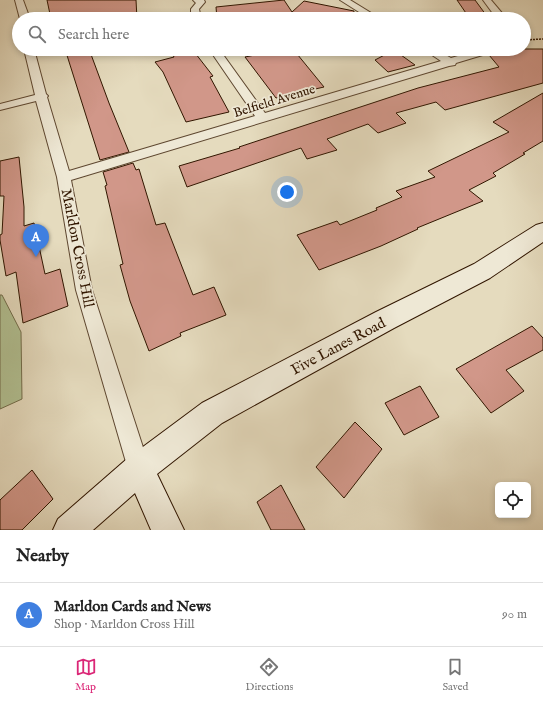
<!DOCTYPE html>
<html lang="en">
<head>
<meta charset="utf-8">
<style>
	:root { --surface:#fff; --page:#f6f6f6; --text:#222; --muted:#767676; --line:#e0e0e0; --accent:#db2777 }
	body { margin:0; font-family:"IM FELL English",serif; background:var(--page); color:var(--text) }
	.controls { position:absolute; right:12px; bottom:12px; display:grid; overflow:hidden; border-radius:6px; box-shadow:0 2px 6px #0003 }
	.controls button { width:36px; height:36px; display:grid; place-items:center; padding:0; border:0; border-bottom:1px solid var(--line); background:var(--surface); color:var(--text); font:20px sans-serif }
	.you { position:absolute; left:287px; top:192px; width:14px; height:14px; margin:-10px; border:3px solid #fff; border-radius:50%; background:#1a73e8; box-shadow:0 0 0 6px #1a73e833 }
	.badge { display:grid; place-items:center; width:26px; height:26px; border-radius:50%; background:var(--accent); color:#fff; font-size:13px; font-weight:700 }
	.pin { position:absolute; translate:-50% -33px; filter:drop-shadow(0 1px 2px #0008) }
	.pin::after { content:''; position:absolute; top:21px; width:14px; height:12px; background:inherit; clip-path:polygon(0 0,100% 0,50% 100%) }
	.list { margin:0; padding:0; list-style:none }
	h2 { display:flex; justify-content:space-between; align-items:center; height:52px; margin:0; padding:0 16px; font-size:17px }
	h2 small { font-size:13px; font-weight:400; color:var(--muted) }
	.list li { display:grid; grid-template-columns:26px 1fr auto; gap:12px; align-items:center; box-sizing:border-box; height:64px; padding:0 16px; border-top:1px solid var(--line) }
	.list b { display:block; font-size:15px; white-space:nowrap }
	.list p { margin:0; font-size:13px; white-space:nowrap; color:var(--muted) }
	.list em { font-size:13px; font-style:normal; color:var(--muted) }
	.icon { flex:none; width:22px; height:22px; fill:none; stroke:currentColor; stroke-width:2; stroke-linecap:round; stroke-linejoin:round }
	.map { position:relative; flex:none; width:543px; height:530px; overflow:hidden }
	.search { position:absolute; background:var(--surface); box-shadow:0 2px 6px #0003; left:12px; right:12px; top:12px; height:44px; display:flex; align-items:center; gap:10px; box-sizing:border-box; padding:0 14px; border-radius:22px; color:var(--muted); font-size:15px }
	.sheet { height:116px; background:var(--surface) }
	nav { display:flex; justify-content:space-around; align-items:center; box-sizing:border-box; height:56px; border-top:1px solid var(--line); background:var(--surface); font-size:11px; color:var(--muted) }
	nav a { display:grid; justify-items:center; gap:2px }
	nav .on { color:var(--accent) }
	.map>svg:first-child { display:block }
	.green { fill:#b2c193; stroke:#726c4a }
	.building { fill:#d19789; stroke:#311600 }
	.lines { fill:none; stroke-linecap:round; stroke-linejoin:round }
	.street-casing { stroke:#5e4730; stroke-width:2 }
	.secondary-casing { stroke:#311600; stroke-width:2 }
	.path { stroke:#311600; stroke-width:1.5; stroke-dasharray:2 1; stroke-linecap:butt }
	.street { fill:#eee8d5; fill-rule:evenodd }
	.secondary { fill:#eee8d5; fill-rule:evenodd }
	.labels { text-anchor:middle; stroke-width:3.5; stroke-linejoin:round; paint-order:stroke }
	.far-street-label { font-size:13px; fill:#311600; stroke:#eee8d5 }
	.street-label { font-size:15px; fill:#311600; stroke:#eee8d5 }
</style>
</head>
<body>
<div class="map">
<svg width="543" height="530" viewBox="0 0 543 530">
	<rect width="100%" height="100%" fill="#e5dbbe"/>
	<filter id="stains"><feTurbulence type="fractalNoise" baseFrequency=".005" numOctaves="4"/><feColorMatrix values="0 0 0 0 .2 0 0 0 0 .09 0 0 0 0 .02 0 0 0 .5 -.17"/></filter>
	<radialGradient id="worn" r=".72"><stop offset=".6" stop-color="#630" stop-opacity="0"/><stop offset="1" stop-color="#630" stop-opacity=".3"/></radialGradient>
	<polygon class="green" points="0,295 2,295 21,332 22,399 0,409"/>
	<g class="building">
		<polygon points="47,0 136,0 137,19 51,19"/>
		<polygon points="284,0 292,12 304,1 354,11 353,19 217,19 216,7"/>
		<polygon points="457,0 475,0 489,19 470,19"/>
		<polygon points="65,49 89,49 109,103 129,152 100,160"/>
		<polygon points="185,49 192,49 213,76 210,77 229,112 186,122 163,72 155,62 174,57 171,51"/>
		<polygon points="285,49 293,49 324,87 276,98 245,57"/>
		<polygon points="500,49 543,49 543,83 445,110 436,102 396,113 406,123 378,133 368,124 327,139 337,150 307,159 301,148 187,187 179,166 240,148 239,147 418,88 499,67 489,55 496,52"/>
		<polygon points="394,50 415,65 388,72 375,60"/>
		<polygon points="543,93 543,141 523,153 525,154 493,173 496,176 469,190 483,201 417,228 418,229 381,246 319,270 297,235 337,221 340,225 377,210 376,208 402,197 396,191 435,177 428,171 509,132 493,122"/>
		<polygon points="19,157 24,207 24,226 34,223 45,274 60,269 68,306 23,323 16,272 6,276 0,240 0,235 2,234 4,196 0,196 0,161"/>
		<polygon points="133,163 136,170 139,169 156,225 165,223 193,295 214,287 226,315 180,333 181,336 149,351 130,301 120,265 123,264 105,186 107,185 103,172"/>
		<polygon points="532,326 543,338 543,350 506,370 524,391 491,413 456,369"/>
		<polygon points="420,386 439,417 404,435 385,403"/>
		<polygon points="355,422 382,449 344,498 316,467"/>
		<polygon points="32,470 53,499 22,530 0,530 0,500"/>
		<polygon points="281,485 305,530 271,530 257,502"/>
	</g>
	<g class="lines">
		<g class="street-casing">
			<g id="street">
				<polygon points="15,0 23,0 30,19 20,19"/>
				<polygon points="193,0 204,0 205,2 199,9 201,19 191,19 191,9 196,3"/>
				<polygon points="340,0 350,0 381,19 370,19"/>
				<polygon points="483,0 491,0 507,19 497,19"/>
				<polygon points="24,49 34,49 46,94 48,96 47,97 69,171 255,116 209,49 219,49 265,113 441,61 423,49 435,49 451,58 482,49 498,49 496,51 456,63 455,65 449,66 71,180 92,290 150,469 147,477 139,480 131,477 128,469 76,290 57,177 36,101 0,110 0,104 35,95"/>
			</g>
		</g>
		<g class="secondary-casing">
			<polygon id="secondary" points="543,223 543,242 490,278 394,328 222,423 157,474 184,530 151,530 135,493 93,530 53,530 58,519 128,458 202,403 376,312 474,264 536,225"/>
		</g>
		<polyline class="path" points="524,40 543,39"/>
		<use href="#street" class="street"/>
		<use href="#secondary" class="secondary"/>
	</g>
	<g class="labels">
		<g class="far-street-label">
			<text transform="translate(274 100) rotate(-17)" y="5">Belfield Avenue</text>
		</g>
		<g class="street-label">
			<text transform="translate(78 248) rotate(79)" y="5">Marldon Cross Hill</text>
			<text transform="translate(338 346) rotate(-28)" y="5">Five Lanes Road</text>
		</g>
	</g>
	<rect width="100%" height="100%" filter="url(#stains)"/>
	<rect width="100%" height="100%" fill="url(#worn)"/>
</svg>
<div class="controls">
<button><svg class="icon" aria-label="locate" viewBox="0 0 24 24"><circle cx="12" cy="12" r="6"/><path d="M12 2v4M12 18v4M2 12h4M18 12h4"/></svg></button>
</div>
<div class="you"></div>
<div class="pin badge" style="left:36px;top:257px;background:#3f7fe0">A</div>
<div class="search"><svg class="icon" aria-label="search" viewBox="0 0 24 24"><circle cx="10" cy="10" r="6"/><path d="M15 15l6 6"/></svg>Search here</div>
</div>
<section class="sheet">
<h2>Nearby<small></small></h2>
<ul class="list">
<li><span class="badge" style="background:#3f7fe0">A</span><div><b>Marldon Cards and News</b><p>Shop · Marldon Cross Hill</p></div><em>90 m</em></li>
</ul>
</section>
<nav>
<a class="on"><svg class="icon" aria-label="map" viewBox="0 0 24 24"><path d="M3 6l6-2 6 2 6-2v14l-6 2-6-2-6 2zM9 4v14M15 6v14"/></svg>Map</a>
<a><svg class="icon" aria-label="directions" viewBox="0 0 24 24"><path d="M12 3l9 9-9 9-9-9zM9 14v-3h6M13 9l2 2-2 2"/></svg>Directions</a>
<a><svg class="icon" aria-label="saved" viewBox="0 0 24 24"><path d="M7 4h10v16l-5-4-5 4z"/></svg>Saved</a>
</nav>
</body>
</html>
